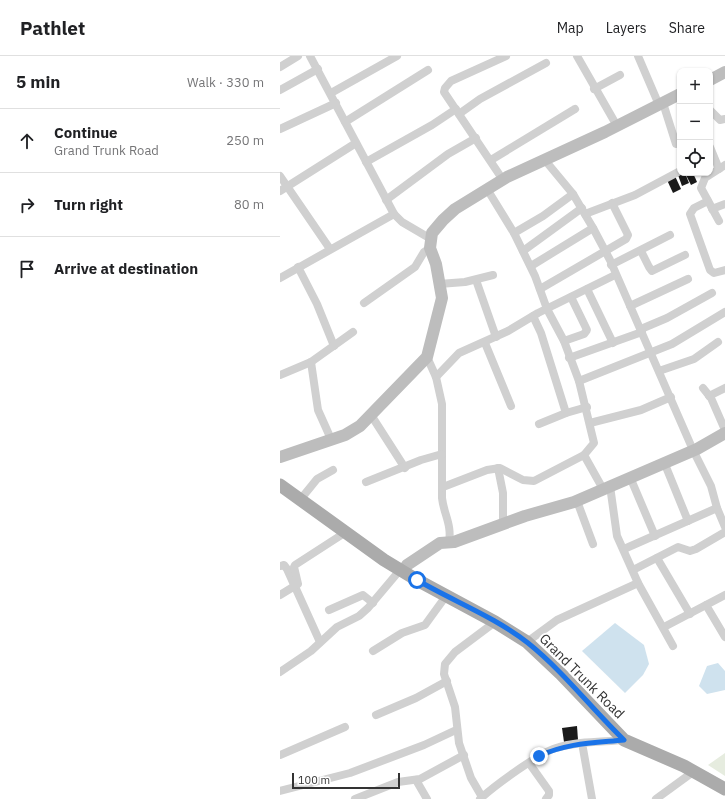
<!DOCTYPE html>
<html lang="en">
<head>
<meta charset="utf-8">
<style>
	:root { --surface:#fff; --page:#f6f6f6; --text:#202124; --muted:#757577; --line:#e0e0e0 }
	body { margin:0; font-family:"IBM Plex Sans",sans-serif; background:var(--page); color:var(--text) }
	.controls { position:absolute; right:12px; top:12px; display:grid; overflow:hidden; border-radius:8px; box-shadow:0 1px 3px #0004 }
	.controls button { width:36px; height:36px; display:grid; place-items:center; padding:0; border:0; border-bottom:1px solid var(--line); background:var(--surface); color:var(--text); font:20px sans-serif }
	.scale { position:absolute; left:12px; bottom:10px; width:108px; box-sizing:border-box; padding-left:4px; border:2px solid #333; border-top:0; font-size:11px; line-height:14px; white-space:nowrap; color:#333; -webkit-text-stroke:3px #fff; paint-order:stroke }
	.stop { position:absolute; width:12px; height:12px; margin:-9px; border:3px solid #1a73e8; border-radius:50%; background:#fff }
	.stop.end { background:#1a73e8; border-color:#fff; box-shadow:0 1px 4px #0008 }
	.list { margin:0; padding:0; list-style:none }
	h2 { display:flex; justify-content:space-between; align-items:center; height:52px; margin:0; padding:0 16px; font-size:17px }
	h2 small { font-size:13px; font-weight:400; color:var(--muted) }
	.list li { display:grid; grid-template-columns:26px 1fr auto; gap:12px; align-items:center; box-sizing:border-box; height:64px; padding:0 16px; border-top:1px solid var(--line) }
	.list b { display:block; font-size:15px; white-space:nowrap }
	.list p { margin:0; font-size:13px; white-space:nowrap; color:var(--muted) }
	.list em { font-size:13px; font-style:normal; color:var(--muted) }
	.icon { flex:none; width:22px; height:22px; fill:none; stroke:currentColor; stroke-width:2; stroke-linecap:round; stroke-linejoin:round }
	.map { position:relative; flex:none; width:445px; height:743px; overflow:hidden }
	header { display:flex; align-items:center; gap:24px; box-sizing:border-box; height:56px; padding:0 20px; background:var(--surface); border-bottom:1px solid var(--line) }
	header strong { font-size:19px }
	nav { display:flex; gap:22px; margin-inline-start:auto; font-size:14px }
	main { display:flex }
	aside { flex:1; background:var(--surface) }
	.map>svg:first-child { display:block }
	.green { fill:#e6ecdf }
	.water { fill:#cfe2ee }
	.building { fill:#1a1a1a }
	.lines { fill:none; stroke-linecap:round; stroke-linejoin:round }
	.street { stroke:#d0d0d0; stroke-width:8 }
	.secondary { stroke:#bdbdbd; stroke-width:12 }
	.primary { stroke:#ababab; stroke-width:13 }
	.route { stroke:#1a73e8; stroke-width:5 }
	.labels { text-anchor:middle; stroke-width:4; stroke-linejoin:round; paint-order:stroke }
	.street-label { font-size:14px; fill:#333; stroke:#fff }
</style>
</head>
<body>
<header>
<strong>Pathlet</strong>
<nav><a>Map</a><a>Layers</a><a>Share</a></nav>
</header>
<main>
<aside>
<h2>5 min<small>Walk · 330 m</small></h2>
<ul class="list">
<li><svg class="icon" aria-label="ahead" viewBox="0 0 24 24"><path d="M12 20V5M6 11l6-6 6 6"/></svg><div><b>Continue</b><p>Grand Trunk Road</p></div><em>250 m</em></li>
<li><svg class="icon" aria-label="right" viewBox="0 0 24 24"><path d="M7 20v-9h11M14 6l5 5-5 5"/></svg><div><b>Turn right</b></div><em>80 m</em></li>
<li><svg class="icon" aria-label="arrive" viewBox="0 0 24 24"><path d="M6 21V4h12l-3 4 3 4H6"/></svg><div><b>Arrive at destination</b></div></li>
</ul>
</aside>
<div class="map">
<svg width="445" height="743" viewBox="0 0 445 743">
	<rect width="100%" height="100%" fill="#fff"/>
	<polygon class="green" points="445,697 445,720 428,709"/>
	<g class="water">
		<polygon points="335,567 364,589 369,608 363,619 345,637 302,595"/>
		<polygon points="438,607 445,615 445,634 427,638 419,630 427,610"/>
	</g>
	<g class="building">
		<polygon points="405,117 413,117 417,126 411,129"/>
		<polygon points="405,117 409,127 402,130 398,119"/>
		<polygon points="395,120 401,133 393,137 387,124"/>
		<polygon points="297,670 298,684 284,686 282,672"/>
	</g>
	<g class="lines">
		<g class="street">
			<polyline points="30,0 114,158"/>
			<polyline points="297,0 337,70"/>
			<polyline points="358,0 379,49"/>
			<polyline points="0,11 18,0"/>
			<polyline points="314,33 340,19"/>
			<polyline points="0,34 38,13"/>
			<polyline points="51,37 117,0"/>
			<polyline points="383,47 396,88"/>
			<polyline points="430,54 440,64 445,63"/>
			<polyline points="179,58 200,43 266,7"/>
			<polyline points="65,66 148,14"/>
			<polyline points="0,73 56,47"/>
			<polyline points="430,91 439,113"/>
			<polyline points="264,103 293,138 313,172 330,204 413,394 431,430 437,452 445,471"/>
			<polyline points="211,104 295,53"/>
			<polyline points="86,106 152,69 176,53"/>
			<polyline points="0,120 50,193"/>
			<polyline points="223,124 164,36 165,32 171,25 226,0"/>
			<polyline points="207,133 234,177 255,220 267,253 284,285 299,325 314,387 304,399"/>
			<polyline points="0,135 76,87"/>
			<polyline points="106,144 168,98 196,82"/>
			<polyline points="428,145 414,152 410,158 430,214 434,217 445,214"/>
			<polyline points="432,153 445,148"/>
			<polyline points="305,158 355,139 400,115"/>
			<polyline points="439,165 421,132 425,122 445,109"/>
			<polyline points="234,177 263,160 293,138"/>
			<polyline points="243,195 302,152"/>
			<polyline points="361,195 369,211 372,215 405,199"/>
			<polyline points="331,209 390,179"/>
			<polyline points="251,210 313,172"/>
			<polyline points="18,211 37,248 54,290"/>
			<polyline points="0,222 114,158 122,166 151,183"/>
			<polyline points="196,224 216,281"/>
			<polyline points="159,228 185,226 213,219"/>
			<polyline points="260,233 346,183 348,179 332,147"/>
			<polyline points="307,233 333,287"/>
			<polyline points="84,247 135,211 144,196 150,192"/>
			<polyline points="350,250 408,223"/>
			<polyline points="253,260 261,277 286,357"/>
			<polyline points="361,273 387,262 432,237"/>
			<polyline points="284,285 304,278 307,274 291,241"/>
			<polyline points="205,287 231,350"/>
			<path d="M 147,301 L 156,321 L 162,348 L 162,442 C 164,459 172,468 169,487"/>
			<polyline points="289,302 362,276"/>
			<polyline points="31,306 38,354 51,383"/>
			<polyline points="379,315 414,303 438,286"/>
			<polyline points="0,319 31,306 73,276"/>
			<polyline points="156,321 179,297 228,275 258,257 335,219"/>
			<polyline points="299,325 392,288 445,256"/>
			<polyline points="423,332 431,342 445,374"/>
			<polyline points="429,340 445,332"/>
			<polyline points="91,359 125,412"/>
			<polyline points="310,367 361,354 391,341"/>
			<polyline points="259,368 286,357 307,351"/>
			<polyline points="384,406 408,465"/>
			<polyline points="218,412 223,437 223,468"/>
			<polyline points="350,421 375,480"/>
			<polyline points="86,426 141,404 162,398"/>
			<polyline points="330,430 337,480 358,527 393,590"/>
			<polyline points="163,431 207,414 220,412 243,424 254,425 304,399 323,433"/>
			<polyline points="20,444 37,423 53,414"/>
			<polyline points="297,445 313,488"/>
			<polyline points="344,493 437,452"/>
			<polyline points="377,502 410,558"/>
			<polyline points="0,510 4,509 7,513 40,586"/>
			<polyline points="353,514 398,491 410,495 416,493 445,476"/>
			<polyline points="0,539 18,528 14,511 15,509 66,476"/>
			<polyline points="445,539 426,549 445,581"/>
			<polyline points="49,554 83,539 93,547"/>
			<polyline points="384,571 426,549"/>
			<polyline points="247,586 277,564 358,527"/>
			<polyline points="93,595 122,577 145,569 166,540"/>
			<polyline points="0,616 31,595 57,571 79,560 88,552 120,514"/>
			<polyline points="96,659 136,642 167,625"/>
			<polyline points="302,687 312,743"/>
			<polyline points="0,699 65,671"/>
			<polyline points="249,707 269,735 269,739 266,743"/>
			<polyline points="136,724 147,743"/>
			<polyline points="0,735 70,717 144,689 176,674"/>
			<polyline points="202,741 191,722 179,687 175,651 164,618 165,608 175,596 215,566"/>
			<polyline points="75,743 118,726 140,723 184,699"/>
			<path d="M 200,743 C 214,730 259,697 276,692 C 298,685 322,686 344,684"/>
			<polyline points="376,743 413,716"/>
		</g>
		<g class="secondary">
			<polyline points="430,24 445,16"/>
			<polyline points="0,401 65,379 80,370 147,301 162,242 156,208 150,192 152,177 163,164 175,153 227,121 325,76 400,38"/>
			<polyline points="123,515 127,509 160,487 174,486 245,460 294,446 417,393 445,377"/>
		</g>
		<polyline class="primary" points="0,429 104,504 137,524 215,566 247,586 281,618 344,684 404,710 445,733"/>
	</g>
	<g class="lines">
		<path class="route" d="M 137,524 C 173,545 215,561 248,587 C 283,615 311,652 344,684 C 313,687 287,687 259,700"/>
	</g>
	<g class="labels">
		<g class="street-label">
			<text transform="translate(302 620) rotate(45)" y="5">Grand Trunk Road</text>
		</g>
	</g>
</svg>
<div class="controls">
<button>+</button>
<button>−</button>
<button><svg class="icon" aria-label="locate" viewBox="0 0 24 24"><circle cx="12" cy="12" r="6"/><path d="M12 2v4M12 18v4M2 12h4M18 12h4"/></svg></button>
</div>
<div class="scale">100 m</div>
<div class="stop" style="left:137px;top:524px"></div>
<div class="stop end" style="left:259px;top:700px"></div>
</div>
</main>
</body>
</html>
